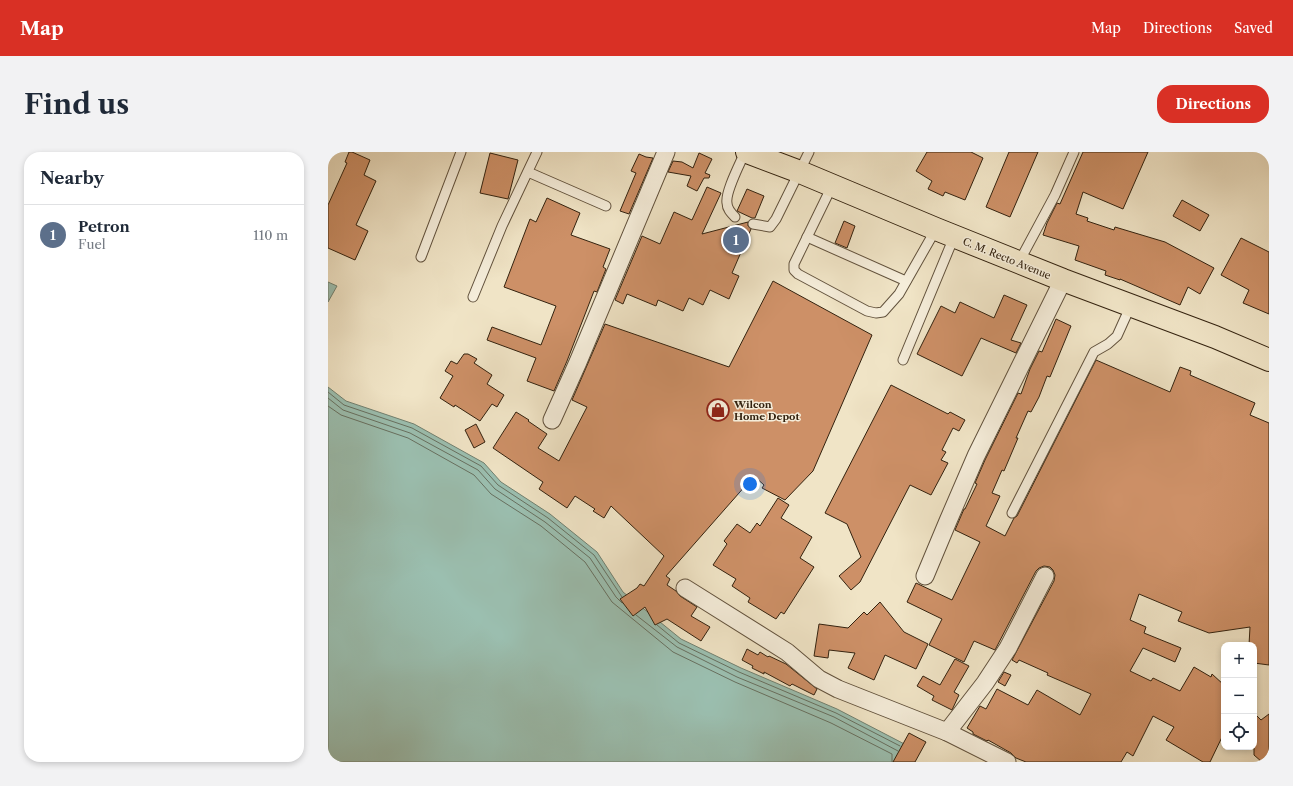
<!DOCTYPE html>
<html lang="en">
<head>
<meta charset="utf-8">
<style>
	:root { --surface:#fff; --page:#f2f2f3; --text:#1f2937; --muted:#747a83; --line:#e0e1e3; --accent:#d93025 }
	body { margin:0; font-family:"Libre Caslon Text",serif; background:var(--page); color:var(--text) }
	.controls { position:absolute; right:12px; bottom:12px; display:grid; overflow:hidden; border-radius:8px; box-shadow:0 2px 6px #0003 }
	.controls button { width:36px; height:36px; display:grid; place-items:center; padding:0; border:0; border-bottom:1px solid var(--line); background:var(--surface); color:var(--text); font:20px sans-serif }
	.you { position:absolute; left:422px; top:332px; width:14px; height:14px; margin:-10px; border:3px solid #fff; border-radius:50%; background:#1a73e8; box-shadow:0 0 0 6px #1a73e833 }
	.badge { display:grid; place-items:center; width:26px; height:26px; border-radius:50%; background:var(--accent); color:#fff; font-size:13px; font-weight:700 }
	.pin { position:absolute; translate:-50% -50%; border:2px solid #fff; box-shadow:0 1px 4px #0006 }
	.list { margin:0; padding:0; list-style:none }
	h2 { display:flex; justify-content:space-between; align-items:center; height:52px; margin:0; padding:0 16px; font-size:17px }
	h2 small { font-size:13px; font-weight:400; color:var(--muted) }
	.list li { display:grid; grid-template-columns:26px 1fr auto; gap:12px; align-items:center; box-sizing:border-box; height:60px; padding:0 16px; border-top:1px solid var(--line) }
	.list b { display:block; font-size:15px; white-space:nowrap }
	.list p { margin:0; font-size:13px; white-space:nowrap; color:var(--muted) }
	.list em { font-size:13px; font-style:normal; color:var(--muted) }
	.icon { flex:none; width:22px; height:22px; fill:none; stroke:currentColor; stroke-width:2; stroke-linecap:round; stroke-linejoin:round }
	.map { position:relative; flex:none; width:941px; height:610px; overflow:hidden; border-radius:16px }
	header { display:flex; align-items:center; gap:24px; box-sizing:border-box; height:56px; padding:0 20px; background:var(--accent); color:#fff }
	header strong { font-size:19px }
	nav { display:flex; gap:22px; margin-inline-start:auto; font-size:14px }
	.intro { display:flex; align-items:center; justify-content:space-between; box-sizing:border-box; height:96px; padding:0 24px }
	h1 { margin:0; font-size:28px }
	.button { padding:10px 18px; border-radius:16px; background:var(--accent); color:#fff; font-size:14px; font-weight:700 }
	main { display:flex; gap:24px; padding:0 24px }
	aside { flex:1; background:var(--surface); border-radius:16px; box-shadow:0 2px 6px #0003 }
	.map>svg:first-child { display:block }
	.water { fill:#9bbfb0; stroke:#718070 }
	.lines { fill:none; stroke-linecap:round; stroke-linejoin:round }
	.shore { stroke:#677060; stroke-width:1 }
	.building { fill:#cd9067; stroke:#33220f }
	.lane-casing { stroke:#62523d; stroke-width:11 }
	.street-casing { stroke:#62523d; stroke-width:19 }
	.highway-casing { stroke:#33220f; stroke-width:24 }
	.lane { stroke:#f5edda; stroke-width:9 }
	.street { stroke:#f5edda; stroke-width:17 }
	.highway { stroke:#f0e4c6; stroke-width:22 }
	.labels { text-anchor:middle; stroke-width:3; stroke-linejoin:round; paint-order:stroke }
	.street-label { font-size:10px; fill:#33220f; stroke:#f5edda }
	.poi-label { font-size:10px; font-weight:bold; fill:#33220f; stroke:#f5edda; text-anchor:start }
</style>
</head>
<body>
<header>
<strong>Map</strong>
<nav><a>Map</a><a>Directions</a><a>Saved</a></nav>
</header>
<div class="intro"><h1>Find us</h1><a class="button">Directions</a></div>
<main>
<aside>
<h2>Nearby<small></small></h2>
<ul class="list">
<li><span class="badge" style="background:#5c6f8a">1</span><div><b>Petron</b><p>Fuel</p></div><em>110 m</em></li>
</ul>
</aside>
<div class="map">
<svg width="941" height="610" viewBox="0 0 941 610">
	<rect width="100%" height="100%" fill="#f0e4c6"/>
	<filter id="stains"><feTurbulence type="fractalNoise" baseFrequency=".005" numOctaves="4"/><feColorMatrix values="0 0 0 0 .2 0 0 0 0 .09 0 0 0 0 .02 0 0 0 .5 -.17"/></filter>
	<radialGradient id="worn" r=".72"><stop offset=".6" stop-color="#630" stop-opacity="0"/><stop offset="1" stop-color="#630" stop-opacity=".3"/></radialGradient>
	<g class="water">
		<polygon points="0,130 9,134 0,150"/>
		<polygon points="0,235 18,249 86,272 156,311 173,330 222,362 269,400 295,440 353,487 413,516 509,557 586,597 578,610 0,610"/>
	</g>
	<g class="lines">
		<g class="shore">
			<polyline points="0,240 16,253 84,276 153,314 170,333 220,366 266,403 294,445"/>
			<polyline points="0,246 15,258 82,281 150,318 167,337 217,370 262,406 288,445 294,451"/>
			<polyline points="0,254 13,263 80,286 146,323 163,342 213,374 257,410 284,450 345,500 407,530 503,571 564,602 564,610"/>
			<polyline points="308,463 349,495 409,525 506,565 570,599"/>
			<polyline points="329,473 351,491 411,520 508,561 572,594"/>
		</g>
	</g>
	<g class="building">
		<polygon points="21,0 24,0 42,8 36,23 48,29 28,73 40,79 27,108 0,96 0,53 19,11 17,10"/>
		<polygon points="599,0 643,0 655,6 637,48 617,40 615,44 600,37 604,29 588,19"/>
		<polygon points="681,0 710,0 682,65 658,55"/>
		<polygon points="755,0 820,0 795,57 755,40 748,62 760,66 759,69 786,78 787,75 837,90 886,116 872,142 860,135 852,153 792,127 792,128 777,123 778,119 747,108 751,94 715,83 719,71 729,51 732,52"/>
		<polygon points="162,1 190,8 180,47 152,41"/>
		<polygon points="371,1 384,7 377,21 382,23 381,26 376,26 369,39 359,34 363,24 340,20 345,9 354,10 365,16"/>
		<polygon points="311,2 318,5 325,6 301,62 292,59 308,21 303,19"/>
		<polygon points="379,35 393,41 374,82 420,70 420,74 423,77 404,121 411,124 401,147 382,138 375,153 361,146 355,159 330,148 328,154 299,142 295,152 287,148 314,84 332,92 346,60 364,68"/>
		<polygon points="419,37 436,44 427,66 424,66 409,59"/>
		<polygon points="219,46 252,61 243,83 282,97 275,115 278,117 269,140 266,139 239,209 226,239 199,229 208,206 159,188 164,175 213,193 228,154 176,135 202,67 208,70"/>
		<polygon points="854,48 881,63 872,79 845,64"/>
		<polygon points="516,69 527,74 519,96 507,91"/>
		<polygon points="913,86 941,100 941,162 915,151 921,138 893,123"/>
		<polygon points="445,129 544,183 485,319 457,348 434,336 436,333 426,324 338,424 342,427 339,433 348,439 352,444 369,455 363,464 382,475 373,489 339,467 327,473 317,455 305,464 292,447 309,436 312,432 316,434 336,404 283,354 276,366 265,359 267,357 247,344 239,356 211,337 215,330 165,296 188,260 201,268 200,269 219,282 210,296 231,309 259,255 244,248 277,172 401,215"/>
		<polygon points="676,143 699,153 683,188 693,191 688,201 653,186 634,224 589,202 613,154 627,161 632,150 666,166"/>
		<polygon points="728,167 743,174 722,225 719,224 711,245 703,260 700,259 688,286 690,286 676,319 674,318 664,341 672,344 658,374 677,384 686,366 689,364 768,208 842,240 852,215 863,219 862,223 927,251 922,263 941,271 941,513 926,511 926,493 921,493 922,475 881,481 850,469 854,460 811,442 802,468 818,475 816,481 853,496 847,510 815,496 802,519 823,529 825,526 852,539 866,515 883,525 884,522 896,533 896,581 882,610 875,610 838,588 846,575 825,564 805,604 799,600 793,610 698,610 688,606 683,601 660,588 659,589 645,582 645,580 639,576 652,554 658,557 669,537 700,553 709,538 752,563 763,542 719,523 720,521 691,508 689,511 684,508 726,429 727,423 725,418 722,415 716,414 711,416 708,419 667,498 646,489 636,510 601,493 614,467 579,450 588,431 624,448 652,390 627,378 636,357 637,357 649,332 647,331 657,308 690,241 693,242 702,217 711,199 714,200"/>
		<polygon points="136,202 140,202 149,207 146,211 164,223 159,232 176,243 169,255 164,252 152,269 127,253 126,255 112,246 125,224 117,219 123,209 129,212"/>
		<polygon points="563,233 620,262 622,260 637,268 631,279 625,276 614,298 618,300 613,308 620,311 603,343 582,333 532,430 523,438 511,424 533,405 519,372 497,361"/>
		<polygon points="148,272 157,290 146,296 137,278"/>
		<polygon points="450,346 461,353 453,366 484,385 472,406 486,415 456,462 453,460 448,467 420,450 422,446 404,434 408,427 385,413 399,392 396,389 409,372 422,381 429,371 432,374"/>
		<polygon points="552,450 576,480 600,492 588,517 557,503 546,528 520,516 527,501 501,498 500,506 486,504 491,472 520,476 536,460 539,463"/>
		<polygon points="419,497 430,503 432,500 440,505 441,504 458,512 489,537 486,543 464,532 462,534 436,520 436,522 424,516 425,514 414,508"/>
		<polygon points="627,507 641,514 626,540 631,543 624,558 604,548 606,544 589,534 595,524 612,533"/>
		<polygon points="676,520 683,523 677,534 670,530"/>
		<polygon points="926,561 933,568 941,562 941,610 934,610 926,603"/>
		<polygon points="581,581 598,590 587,610 565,610"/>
	</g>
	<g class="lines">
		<g class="lane-casing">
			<g id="lane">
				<polyline points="200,20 278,54"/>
				<polyline points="504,34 466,112 466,118 470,122 539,159 548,161 555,160 571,142 608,77"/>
				<path d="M 407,65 C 403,61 399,57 399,51 C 397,40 412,12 417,0"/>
				<polyline points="425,72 442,75 448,67 481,0"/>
				<polyline points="479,85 578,129"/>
				<polyline points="93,105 133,0"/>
				<polyline points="691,110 727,43 746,0"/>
				<polyline points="145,145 174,74 209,0"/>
				<polyline points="575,208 626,85"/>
				<polyline points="684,361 766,200 780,192 789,184 803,153"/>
			</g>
		</g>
		<g class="street-casing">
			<g id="street">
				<polyline points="224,268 250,210 338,0"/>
				<polyline points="597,424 620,369 648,304 735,128"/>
				<polyline points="357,436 459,500 491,527 510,537 619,580 679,610"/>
				<polyline points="619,580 657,531 680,496 717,424"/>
			</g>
		</g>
		<g class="highway-casing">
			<polyline id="highway" points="419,0 472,20 608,77 735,128 887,185 941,208"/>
		</g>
		<use href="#lane" class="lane"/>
		<use href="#street" class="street"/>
		<use href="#highway" class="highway"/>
	</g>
	<defs>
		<g id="shop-ring" transform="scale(1.15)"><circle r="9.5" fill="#f5edda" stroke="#8f2418" stroke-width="1.5"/><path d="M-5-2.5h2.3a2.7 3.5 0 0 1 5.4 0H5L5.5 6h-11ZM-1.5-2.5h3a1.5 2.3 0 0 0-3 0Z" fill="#8f2418"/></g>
	</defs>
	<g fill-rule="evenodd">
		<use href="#shop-ring" x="390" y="258"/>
	</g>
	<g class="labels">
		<g class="street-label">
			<text transform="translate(679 106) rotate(22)" y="4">C. M. Recto Avenue</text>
		</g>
		<g class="poi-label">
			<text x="406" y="256">Wilcon<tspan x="406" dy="12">Home Depot</tspan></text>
		</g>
	</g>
	<rect width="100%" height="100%" filter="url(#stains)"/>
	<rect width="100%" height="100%" fill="url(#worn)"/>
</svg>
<div class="controls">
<button>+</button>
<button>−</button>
<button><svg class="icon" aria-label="locate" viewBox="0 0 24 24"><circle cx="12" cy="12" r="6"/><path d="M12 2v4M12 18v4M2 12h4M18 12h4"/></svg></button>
</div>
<div class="you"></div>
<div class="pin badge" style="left:408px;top:88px;background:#5c6f8a">1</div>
</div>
</main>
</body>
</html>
